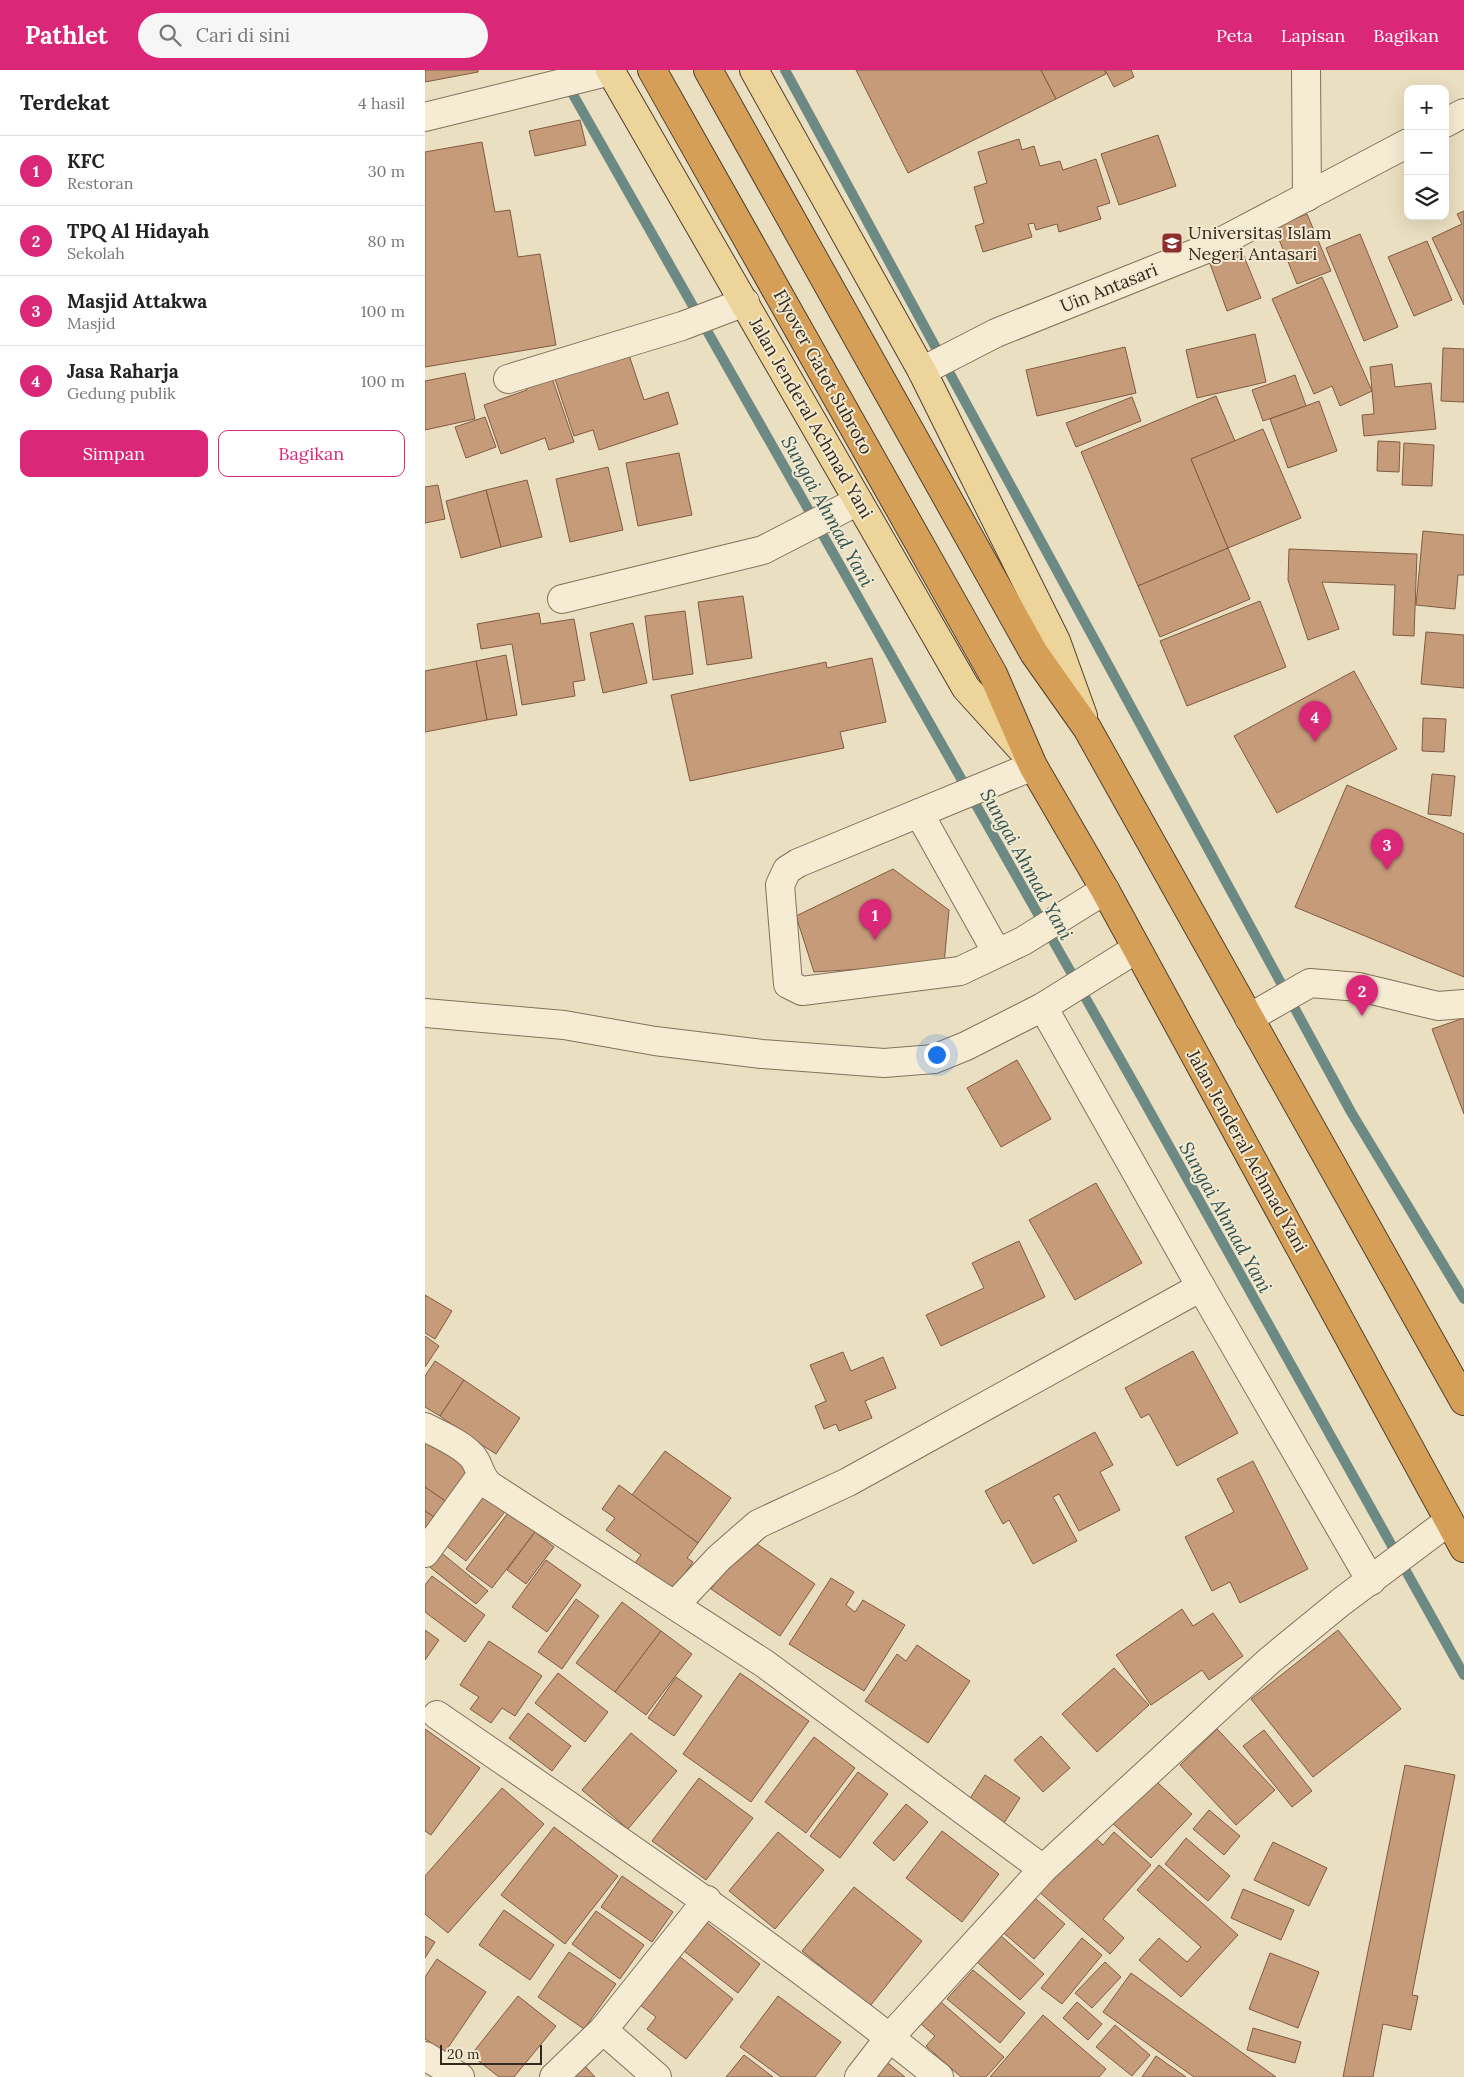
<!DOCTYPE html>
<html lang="id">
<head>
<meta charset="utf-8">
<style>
	:root { --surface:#fff; --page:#f6f6f6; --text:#222; --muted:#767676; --line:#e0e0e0; --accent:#db2777 }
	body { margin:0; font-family:Lora,serif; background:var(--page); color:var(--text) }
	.controls { position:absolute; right:15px; top:15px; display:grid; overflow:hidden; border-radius:10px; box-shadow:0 5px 20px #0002 }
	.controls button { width:45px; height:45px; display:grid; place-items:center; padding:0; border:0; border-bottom:1px solid var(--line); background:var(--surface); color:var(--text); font:25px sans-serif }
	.scale { position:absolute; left:15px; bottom:12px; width:102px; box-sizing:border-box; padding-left:5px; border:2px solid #33281d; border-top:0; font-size:14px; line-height:18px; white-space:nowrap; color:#33281d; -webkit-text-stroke:4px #f2e9d0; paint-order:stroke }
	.you { position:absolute; left:511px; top:984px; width:18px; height:18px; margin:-12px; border:4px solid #fff; border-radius:50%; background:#1a73e8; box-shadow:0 0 0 8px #1a73e833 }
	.badge { display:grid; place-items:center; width:32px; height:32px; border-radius:50%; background:var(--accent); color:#fff; font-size:16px; font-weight:700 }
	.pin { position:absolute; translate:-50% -41px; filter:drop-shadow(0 1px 2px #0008) }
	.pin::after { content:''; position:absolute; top:26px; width:18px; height:15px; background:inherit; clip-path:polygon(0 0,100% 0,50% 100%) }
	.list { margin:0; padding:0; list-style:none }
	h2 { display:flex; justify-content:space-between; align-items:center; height:65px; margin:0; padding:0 20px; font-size:21px }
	h2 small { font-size:16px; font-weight:400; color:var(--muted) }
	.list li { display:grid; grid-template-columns:32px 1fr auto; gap:15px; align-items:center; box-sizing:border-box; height:70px; padding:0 20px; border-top:1px solid var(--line) }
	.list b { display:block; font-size:19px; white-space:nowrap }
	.list p { margin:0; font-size:16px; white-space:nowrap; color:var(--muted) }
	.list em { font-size:16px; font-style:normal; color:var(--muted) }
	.actions { display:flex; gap:10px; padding:15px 20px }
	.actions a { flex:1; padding:11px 0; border:1px solid var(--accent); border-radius:10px; text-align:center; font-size:18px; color:var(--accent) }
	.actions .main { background:var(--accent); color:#fff }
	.icon { flex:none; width:28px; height:28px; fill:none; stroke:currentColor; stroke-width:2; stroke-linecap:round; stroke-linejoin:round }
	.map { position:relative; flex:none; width:1039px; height:2007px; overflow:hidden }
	header { display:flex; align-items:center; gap:30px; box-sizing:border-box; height:70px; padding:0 25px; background:var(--accent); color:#fff }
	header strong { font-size:24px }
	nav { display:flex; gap:28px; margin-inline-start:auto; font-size:18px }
	.search { width:350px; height:45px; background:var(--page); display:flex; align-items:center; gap:12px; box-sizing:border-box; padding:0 18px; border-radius:28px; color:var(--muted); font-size:19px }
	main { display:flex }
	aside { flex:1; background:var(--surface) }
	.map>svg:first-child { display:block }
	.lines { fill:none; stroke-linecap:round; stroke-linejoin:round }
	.stream { stroke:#6c8a83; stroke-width:10 }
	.building { fill:#c69b7a; stroke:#805b42 }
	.minor-casing { stroke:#83705a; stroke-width:30 }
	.major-casing { stroke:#513f2e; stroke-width:30 }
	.highway-casing { stroke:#513f2e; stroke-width:30 }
	.minor { stroke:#f6ecd4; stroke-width:28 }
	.major { stroke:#ecd49b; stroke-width:28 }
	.highway { stroke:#d59f57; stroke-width:28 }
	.labels { text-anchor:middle; stroke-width:4; stroke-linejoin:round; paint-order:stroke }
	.poi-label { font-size:18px; fill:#33281d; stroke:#f2e9d0; text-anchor:start }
	.street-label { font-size:18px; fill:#33281d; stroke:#f2e9d0 }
	.water-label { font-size:19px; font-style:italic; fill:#2e5250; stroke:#f2e9d0 }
</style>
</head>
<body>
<header>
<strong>Pathlet</strong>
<div class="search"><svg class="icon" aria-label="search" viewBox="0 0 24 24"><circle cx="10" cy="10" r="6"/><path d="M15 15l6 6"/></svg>Cari di sini</div>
<nav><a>Peta</a><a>Lapisan</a><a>Bagikan</a></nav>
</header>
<main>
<aside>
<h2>Terdekat<small>4 hasil</small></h2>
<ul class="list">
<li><span class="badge">1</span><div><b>KFC</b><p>Restoran</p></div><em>30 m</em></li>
<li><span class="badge">2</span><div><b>TPQ Al Hidayah</b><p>Sekolah</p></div><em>80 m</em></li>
<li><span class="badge">3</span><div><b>Masjid Attakwa</b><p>Masjid</p></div><em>100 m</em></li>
<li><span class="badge">4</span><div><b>Jasa Raharja</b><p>Gedung publik</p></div><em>100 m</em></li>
</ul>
<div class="actions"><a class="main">Simpan</a><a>Bagikan</a></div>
</aside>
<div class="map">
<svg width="1039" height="2007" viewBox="0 0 1039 2007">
	<rect width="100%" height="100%" fill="#eadfc1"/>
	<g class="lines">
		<g class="stream">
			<polyline points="360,0 926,1042 1039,1229"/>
			<polyline points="142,14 715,1024 1039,1605"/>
		</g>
	</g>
	<g class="building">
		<polygon points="0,0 53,0 53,2 0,12"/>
		<polygon points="431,0 616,0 631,29 483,103"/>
		<polygon points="616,0 679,0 681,4 631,29"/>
		<polygon points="680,0 706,0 709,7 689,17"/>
		<polygon points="155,50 161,75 110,86 104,61"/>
		<polygon points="733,65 751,116 694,135 676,84"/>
		<polygon points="594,69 597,80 609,76 615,96 635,91 638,100 671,89 685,133 672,137 676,149 634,162 632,154 611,160 609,153 603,154 607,167 558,182 550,156 559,153 549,117 562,113 553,82"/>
		<polygon points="57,72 70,142 85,140 93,187 115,184 131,275 0,297 0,82"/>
		<polygon points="1039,141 1039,235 1007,168 1037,154 1032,144"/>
		<polygon points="882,144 906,201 872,214 849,157"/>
		<polygon points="935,164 973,257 939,271 901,178"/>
		<polygon points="1002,171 1027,230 989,246 963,187"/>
		<polygon points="816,179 836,228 802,241 784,191"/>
		<polygon points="897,207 947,321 915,336 907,316 889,324 847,229"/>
		<polygon points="830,264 841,312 772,328 761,280"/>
		<polygon points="700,277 711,323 612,346 601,300"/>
		<polygon points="1018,278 1039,279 1039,332 1016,331"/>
		<polygon points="204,285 219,330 243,322 253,354 174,380 168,360 149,366 130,309"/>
		<polygon points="967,294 970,317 1006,313 1011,359 939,366 937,345 949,344 945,297"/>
		<polygon points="40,303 50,349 0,360 0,311"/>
		<polygon points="126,305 149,372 124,380 120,368 76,384 59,335 102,320 100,314"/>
		<polygon points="870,305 881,336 838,351 827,320"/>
		<polygon points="791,326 810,371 766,389 803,478 713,516 656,382"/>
		<polygon points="707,327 716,351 651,377 641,353"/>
		<polygon points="894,331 912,381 863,398 845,349"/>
		<polygon points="60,347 71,377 41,388 30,357"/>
		<polygon points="838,359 876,448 803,478 766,389"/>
		<polygon points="953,371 975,372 974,402 952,401"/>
		<polygon points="979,373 1009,375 1007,416 977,415"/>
		<polygon points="254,383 267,445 213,456 201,393"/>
		<polygon points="183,397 198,460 145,472 131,409"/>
		<polygon points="102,410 117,467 76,477 61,420"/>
		<polygon points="13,415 20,449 0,453 0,417"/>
		<polygon points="61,420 76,477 36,488 21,431"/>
		<polygon points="998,461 1039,465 1039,505 1033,505 1030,539 991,535"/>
		<polygon points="803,478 825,529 735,567 713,516"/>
		<polygon points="864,479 992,484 989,566 968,565 970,515 897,512 914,559 883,570 863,510"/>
		<polygon points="318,526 327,588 282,595 273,532"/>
		<polygon points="835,531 861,597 762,636 735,571"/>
		<polygon points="260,541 268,604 228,610 220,546"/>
		<polygon points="114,543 116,554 149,549 160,610 148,612 150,626 97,635 87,574 56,579 52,554"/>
		<polygon points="208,553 222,613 178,623 165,563"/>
		<polygon points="1001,562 1039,565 1039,618 996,614"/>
		<polygon points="81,585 92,645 62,650 51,591"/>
		<polygon points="447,588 461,652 415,662 419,678 265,711 246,625 401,592 402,598"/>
		<polygon points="51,591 62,650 0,662 0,601"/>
		<polygon points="929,601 972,679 852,743 809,666"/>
		<polygon points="998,648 1021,649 1019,682 997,681"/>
		<polygon points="1007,704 1030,706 1026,746 1003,744"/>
		<polygon points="922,715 1039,764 1039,907 870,837"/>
		<polygon points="468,799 524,840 519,894 389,902 371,846"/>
		<polygon points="1039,948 1039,1044 1007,959"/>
		<polygon points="592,990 626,1049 576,1077 542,1018"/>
		<polygon points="671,1113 717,1193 650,1230 604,1150"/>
		<polygon points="594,1171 620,1227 516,1276 501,1245 559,1218 547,1193"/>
		<polygon points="0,1225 27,1241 10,1269 0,1263"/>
		<polygon points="0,1266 14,1276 0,1297"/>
		<polygon points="768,1281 813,1363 752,1396 724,1344 716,1348 700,1318"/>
		<polygon points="418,1282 426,1301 458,1287 471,1318 440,1331 447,1348 414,1361 411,1354 399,1359 390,1336 401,1331 385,1295"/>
		<polygon points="10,1291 39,1310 15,1346 0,1337 0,1306"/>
		<polygon points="39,1310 95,1348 71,1384 54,1373 49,1381 33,1359 15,1346"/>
		<polygon points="670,1362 688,1395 675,1402 695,1440 654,1461 634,1424 628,1427 652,1471 608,1494 584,1450 578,1454 560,1421"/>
		<polygon points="0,1366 49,1400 26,1435 0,1417"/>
		<polygon points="240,1381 306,1428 273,1473 207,1425"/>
		<polygon points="828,1391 883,1499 815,1533 805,1512 787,1521 760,1467 809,1442 792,1409"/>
		<polygon points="59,1413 86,1434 41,1491 15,1471"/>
		<polygon points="194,1415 273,1473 262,1488 268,1492 247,1521 210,1493 216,1485 181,1460 190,1448 177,1439"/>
		<polygon points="0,1417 26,1435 15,1451 0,1441"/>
		<polygon points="0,1441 15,1451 0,1472"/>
		<polygon points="83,1443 110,1462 67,1518 41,1499"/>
		<polygon points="110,1462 129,1477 101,1514 82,1500"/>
		<polygon points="322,1467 390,1514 355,1566 286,1519"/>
		<polygon points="13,1480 63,1521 51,1534 1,1494"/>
		<polygon points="121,1490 156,1515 122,1562 87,1537"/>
		<polygon points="7,1506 60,1545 40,1572 0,1542 0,1515"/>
		<polygon points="406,1508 429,1522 421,1535 430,1542 438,1530 480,1555 439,1621 364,1574"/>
		<polygon points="151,1529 174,1546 137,1599 113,1582"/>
		<polygon points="197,1532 236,1561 190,1622 151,1593"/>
		<polygon points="757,1539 768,1556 788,1543 818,1586 784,1610 777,1600 726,1635 691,1585"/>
		<polygon points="0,1560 14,1570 0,1590"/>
		<polygon points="913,1560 976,1639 888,1707 826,1629"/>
		<polygon points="236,1561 267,1584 221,1645 190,1622"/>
		<polygon points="64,1571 117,1606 90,1646 77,1638 66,1653 45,1639 54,1627 35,1615"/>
		<polygon points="492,1575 545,1611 503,1673 440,1631 472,1584 481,1591"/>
		<polygon points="689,1598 724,1635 672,1682 637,1644"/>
		<polygon points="133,1603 183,1642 160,1672 110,1633"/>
		<polygon points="315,1603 384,1651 326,1732 258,1684"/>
		<polygon points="251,1607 277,1626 249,1666 223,1648"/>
		<polygon points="103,1643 146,1676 127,1701 84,1668"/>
		<polygon points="0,1659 55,1698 6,1765 0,1761"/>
		<polygon points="792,1659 850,1720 811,1755 755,1695"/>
		<polygon points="839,1660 887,1721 867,1737 818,1676"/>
		<polygon points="206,1663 252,1701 203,1759 157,1720"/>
		<polygon points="616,1666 645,1698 618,1722 589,1690"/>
		<polygon points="389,1667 430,1698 381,1763 340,1732"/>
		<polygon points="980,1695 1030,1705 987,1925 993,1926 986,1960 958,1954 948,2007 918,2007"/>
		<polygon points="433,1702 463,1724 415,1788 385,1766"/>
		<polygon points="723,1704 767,1744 726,1788 683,1749"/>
		<polygon points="560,1705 595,1728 579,1753 544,1730"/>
		<polygon points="274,1708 328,1748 281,1810 227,1771"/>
		<polygon points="77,1718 119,1754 23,1863 0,1844 0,1806"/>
		<polygon points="481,1734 503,1752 469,1791 448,1773"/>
		<polygon points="784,1740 815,1766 799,1785 768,1759"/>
		<polygon points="129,1757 193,1806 140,1874 76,1825"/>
		<polygon points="517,1761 574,1804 537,1852 481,1808"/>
		<polygon points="353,1762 399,1800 350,1859 304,1821"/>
		<polygon points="664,1762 678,1775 689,1762 726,1795 678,1849 699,1868 685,1884 612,1820"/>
		<polygon points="761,1768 805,1806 783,1831 740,1794"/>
		<polygon points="848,1772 902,1798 884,1836 829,1810"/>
		<polygon points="734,1795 813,1865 756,1927 714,1890 734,1868 762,1892 776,1877 712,1820"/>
		<polygon points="197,1806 248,1842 227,1872 176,1837"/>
		<polygon points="429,1817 497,1871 445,1936 377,1881"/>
		<polygon points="818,1819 869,1840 856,1870 806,1848"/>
		<polygon points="605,1824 640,1854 609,1889 574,1859"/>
		<polygon points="79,1840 129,1875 105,1910 54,1875"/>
		<polygon points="171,1841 219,1875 195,1909 147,1874"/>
		<polygon points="281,1852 335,1894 313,1923 259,1881"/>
		<polygon points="575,1865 619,1904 595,1930 551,1891"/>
		<polygon points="0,1866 10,1872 0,1888"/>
		<polygon points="657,1868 677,1885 637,1934 616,1918"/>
		<polygon points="144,1882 191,1914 159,1959 113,1927"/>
		<polygon points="845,1883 894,1902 873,1958 824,1939"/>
		<polygon points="254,1886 308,1929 261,1989 222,1959 231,1947 215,1935"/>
		<polygon points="12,1889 61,1922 20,1982 0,1969 0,1907"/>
		<polygon points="680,1892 696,1907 667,1938 650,1923"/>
		<polygon points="548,1900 600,1943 575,1973 522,1929"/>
		<polygon points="706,1903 851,2007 769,2007 678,1942"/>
		<polygon points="93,1926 131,1956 89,2007 74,2007 46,1985"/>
		<polygon points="353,1926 416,1972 390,2007 356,2007 315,1977"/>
		<polygon points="516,1932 579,1987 561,2007 536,2007 501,1976 510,1966 496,1954"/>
		<polygon points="652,1932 677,1954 663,1970 638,1948"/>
		<polygon points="618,1945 681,1999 674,2007 565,2007"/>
		<polygon points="690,1955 725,1985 707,2006 671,1977"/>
		<polygon points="828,1958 876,1972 870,1993 822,1980"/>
		<polygon points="319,1985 348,2007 301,2007"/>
		<polygon points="731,1986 761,2007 717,2007"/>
		<polygon points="459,1990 480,2007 446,2007"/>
		<polygon points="160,1996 170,2007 149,2007"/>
	</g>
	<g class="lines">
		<g class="minor-casing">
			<g id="minor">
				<polyline points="881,0 882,127"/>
				<polyline points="0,47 186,1"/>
				<polyline points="1020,53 1039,43"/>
				<polyline points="497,301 571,263 786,177 983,73"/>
				<polyline points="83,309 257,256 320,232"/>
				<polyline points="137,529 338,480 433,431"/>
				<polyline points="608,696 373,793 362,800 355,815 363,914 377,921 535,901 598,871 680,820"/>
				<polyline points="494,743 572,883"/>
				<polyline points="618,937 776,1217 946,1511"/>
				<polyline points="0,943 139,955 230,971 337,984 459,993 509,989 541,976 618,937 711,879"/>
				<polyline points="824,948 885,913 934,917 1013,936 1039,934"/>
				<path d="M 0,1357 C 15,1365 35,1373 47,1386 C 55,1395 53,1404 64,1415 L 340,1594 L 618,1799"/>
				<polyline points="0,1483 55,1407"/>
				<polyline points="250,1535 294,1488 333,1454 423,1412 776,1217"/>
				<path d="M 12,1645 C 182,1762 353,1877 514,2007"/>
				<polyline points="178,1960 232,2007"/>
				<polyline points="0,1986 35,2007"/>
				<polyline points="129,2007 178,1960 282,1830"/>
				<polyline points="434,2007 465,1967 618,1799 844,1591 916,1532 1024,1451"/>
			</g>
		</g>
		<g class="major-casing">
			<g id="major">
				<polyline points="185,0 541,618 600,683"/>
				<polyline points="329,0 497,301 631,571 658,646"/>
			</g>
		</g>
		<g class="highway-casing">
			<g id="highway">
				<polyline points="227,0 568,604 608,696 680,820 1039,1478"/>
				<polyline points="283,0 609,583 662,658 1039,1331"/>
			</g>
		</g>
		<use href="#minor" class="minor"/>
		<use href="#major" class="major"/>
		<use href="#highway" class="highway"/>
	</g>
	<defs>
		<g id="university-square" transform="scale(1.125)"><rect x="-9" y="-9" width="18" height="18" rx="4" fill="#8d2f2e" stroke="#f2e9d0"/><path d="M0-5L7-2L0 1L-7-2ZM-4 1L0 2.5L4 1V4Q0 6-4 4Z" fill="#fff"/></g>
	</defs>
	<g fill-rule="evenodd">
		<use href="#university-square" x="747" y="173"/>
	</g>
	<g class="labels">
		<g class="poi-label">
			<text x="763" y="169">Universitas Islam<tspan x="763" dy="21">Negeri Antasari</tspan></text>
		</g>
		<g class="street-label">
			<text transform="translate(684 218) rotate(-22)" y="6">Uin Antasari</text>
			<text transform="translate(398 302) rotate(61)" y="6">Flyover Gatot Subroto</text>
			<text transform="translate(386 348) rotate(60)" y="6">Jalan Jenderal Achmad Yani</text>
			<text transform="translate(822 1081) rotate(61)" y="6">Jalan Jenderal Achmad Yani</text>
		</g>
		<g class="water-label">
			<text transform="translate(403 441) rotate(61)" y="7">Sungai Ahmad Yani</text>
			<text transform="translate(602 794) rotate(61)" y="7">Sungai Ahmad Yani</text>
			<text transform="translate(801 1147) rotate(61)" y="7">Sungai Ahmad Yani</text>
		</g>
	</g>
</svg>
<div class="controls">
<button>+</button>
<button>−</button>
<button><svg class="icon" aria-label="layers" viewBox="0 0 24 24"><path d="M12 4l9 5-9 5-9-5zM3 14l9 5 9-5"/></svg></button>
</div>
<div class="scale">20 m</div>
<div class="you"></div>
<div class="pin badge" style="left:450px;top:870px">1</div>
<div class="pin badge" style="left:937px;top:946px">2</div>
<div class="pin badge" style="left:962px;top:800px">3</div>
<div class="pin badge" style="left:890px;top:672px">4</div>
</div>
</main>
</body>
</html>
